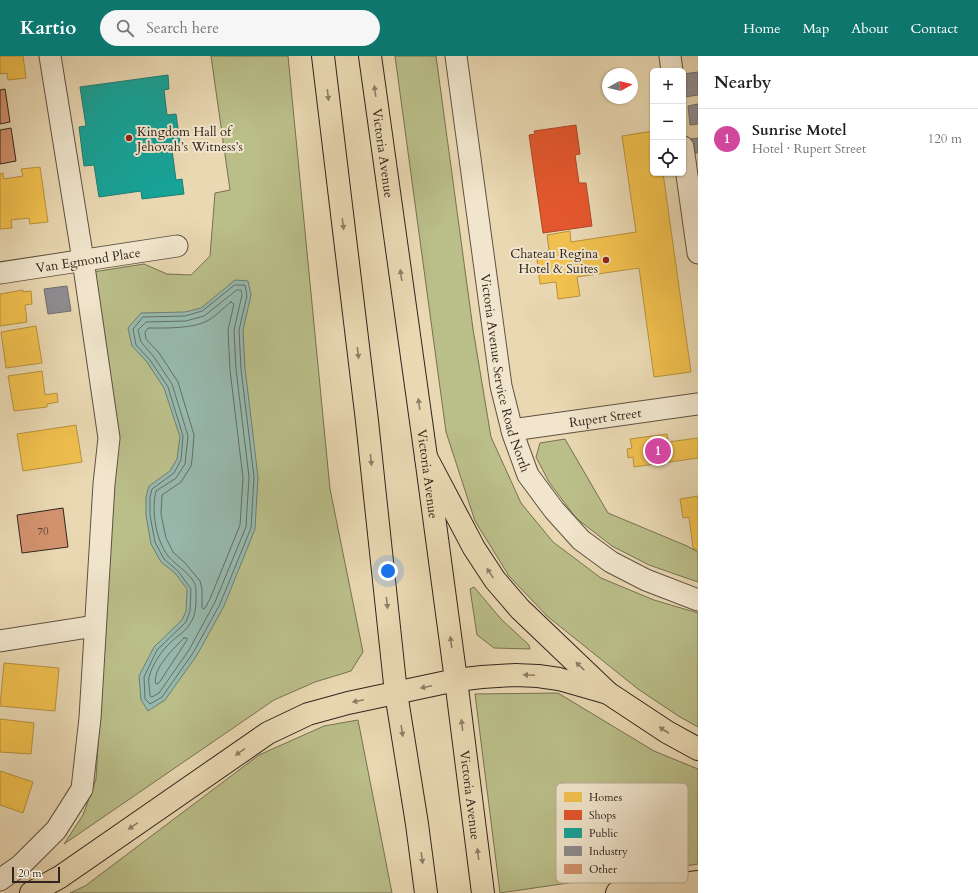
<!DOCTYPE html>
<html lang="en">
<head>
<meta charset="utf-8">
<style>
	:root { --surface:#fff; --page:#f6f6f6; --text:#222; --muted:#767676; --line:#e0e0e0; --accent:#0f766e }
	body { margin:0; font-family:Cardo,serif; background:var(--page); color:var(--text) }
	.controls { position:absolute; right:12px; top:12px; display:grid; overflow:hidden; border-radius:6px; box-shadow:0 1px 3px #0004 }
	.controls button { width:36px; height:36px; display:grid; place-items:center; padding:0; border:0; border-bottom:1px solid var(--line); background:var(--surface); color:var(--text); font:20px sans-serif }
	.compass { position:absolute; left:602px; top:12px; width:36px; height:36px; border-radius:50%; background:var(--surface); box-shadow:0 1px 3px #0004; rotate:82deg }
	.scale { position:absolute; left:12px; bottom:10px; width:48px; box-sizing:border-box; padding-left:4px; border:2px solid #31241e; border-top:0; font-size:11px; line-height:14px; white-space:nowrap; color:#31241e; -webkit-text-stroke:3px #f1e6cd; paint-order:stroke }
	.you { position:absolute; left:388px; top:515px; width:14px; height:14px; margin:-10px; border:3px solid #fff; border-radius:50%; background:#1a73e8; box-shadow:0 0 0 6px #1a73e833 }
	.badge { display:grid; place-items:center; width:26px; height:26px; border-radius:50%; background:var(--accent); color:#fff; font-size:13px; font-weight:700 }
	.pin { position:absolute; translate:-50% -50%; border:2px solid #fff; box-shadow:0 1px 4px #0006 }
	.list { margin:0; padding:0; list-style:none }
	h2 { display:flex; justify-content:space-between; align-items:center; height:52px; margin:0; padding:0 16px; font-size:17px }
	h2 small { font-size:13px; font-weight:400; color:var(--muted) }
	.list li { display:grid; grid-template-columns:26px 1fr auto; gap:12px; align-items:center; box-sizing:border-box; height:60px; padding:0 16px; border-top:1px solid var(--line) }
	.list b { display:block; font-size:15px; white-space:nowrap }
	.list p { margin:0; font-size:13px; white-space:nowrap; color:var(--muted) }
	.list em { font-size:13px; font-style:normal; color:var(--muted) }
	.icon { flex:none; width:22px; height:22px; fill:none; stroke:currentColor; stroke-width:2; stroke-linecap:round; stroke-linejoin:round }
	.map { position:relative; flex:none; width:698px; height:837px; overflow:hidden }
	header { display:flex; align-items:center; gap:24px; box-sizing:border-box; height:56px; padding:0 20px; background:var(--accent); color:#fff }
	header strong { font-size:19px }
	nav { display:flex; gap:22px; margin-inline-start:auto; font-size:14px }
	.search { width:280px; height:36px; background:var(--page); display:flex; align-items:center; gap:10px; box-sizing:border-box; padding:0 14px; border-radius:22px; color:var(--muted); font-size:15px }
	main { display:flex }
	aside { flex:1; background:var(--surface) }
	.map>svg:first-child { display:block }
	.green { fill:#babe89; stroke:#767154 }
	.water { fill:#97b9ad; stroke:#6e7d74 }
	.homes { fill:#f2c14e; stroke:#b89240 }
	.shops { fill:#e4572e; stroke:#ae4829 }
	.public { fill:#17a398; stroke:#1f7d73 }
	.industry { fill:#8d8d92; stroke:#716e6f }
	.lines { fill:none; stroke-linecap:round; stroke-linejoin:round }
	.shore { stroke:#646e66; stroke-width:1 }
	.building { fill:#d3936f; stroke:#31241e }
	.minor-casing { stroke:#5f5143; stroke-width:23 }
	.major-casing { stroke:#31241e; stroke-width:24 }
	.highway-casing { stroke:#31241e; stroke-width:24 }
	.minor { stroke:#f1e6cd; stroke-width:21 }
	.major { stroke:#e9d8b2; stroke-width:22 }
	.highway { stroke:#e9d8b2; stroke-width:22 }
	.oneway { fill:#8d7e68 }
	.poi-dot { fill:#8f2418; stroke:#f1e6cd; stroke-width:1.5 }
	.labels { text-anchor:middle; stroke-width:4; stroke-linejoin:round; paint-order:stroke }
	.number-label { font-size:11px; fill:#5a4032 }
	.poi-label { font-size:13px; fill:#31241e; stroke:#f1e6cd; text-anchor:start }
	.street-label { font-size:13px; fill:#31241e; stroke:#f1e6cd }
	.key { fill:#f1e6cd; stroke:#b7ac98; stroke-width:1 }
	.key-label { font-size:11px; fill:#31241e }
</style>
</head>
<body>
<header>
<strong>Kartio</strong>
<div class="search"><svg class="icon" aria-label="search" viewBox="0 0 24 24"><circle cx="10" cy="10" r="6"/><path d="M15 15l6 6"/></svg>Search here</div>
<nav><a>Home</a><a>Map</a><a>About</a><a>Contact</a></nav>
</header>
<main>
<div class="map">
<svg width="698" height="837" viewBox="0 0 698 837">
	<rect width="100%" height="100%" fill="#e9d8b2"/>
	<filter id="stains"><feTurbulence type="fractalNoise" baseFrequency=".005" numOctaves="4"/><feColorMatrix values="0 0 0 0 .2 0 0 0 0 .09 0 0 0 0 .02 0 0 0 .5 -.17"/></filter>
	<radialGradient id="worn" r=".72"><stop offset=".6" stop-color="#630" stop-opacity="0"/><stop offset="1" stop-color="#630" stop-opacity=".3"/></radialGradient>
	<g class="green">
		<polygon points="211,0 288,0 330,433 363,596 351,615 315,626 274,644 64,788 83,759 96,723 116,386 93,216 144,208 167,218 191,219 210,200 215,137 230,134"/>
		<polygon points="395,0 436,0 473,273 491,381 521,447 553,486 601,522 654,544 698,557 698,671 680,661 638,633 547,560 509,520 475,465 446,376"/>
		<polygon points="565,383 608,457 687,490 698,496 698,526 649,509 612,490 576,462 549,426 536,401 540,387"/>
		<polygon points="474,531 501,563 529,589 530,593 494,592 477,579 470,533"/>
		<polygon points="558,637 654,695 698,713 698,808 500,837 475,638"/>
		<polygon points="358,664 392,837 70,837 85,830 259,699 324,670"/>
	</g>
	<polygon class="water" points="235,224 248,225 251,239 243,274 245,312 258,421 255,473 224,550 197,599 165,644 148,655 141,644 139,620 154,591 182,564 186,555 187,533 175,517 161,506 151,488 146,459 146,441 149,430 170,415 177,403 180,381 164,332 147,306 132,290 128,272 141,257 185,256 201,252"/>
	<g class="homes">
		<polygon points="0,0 23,0 26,22 8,24 7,17 0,18"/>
		<polygon points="653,75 653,117 663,117 691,316 654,321 639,212 577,221 580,240 558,243 556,226 540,228 536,196 549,194 547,179 570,175 571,186 636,176 622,80"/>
		<polygon points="40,111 48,166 30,168 29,162 11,164 12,172 0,173 0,118 3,117 4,123 23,120 21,113"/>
		<polygon points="23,234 23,236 31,235 32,248 25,249 27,266 0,270 0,238"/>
		<polygon points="36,270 42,307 6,312 1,276"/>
		<polygon points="42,315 45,339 57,337 58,346 47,348 47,351 14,355 8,320"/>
		<polygon points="76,369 82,406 23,415 17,378"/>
		<polygon points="667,378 668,386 698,382 698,402 634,411 633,401 628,402 627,393 632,392 630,383"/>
		<polygon points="698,440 698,494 693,492 689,461 683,462 680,443"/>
		<polygon points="4,607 59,612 55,655 0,650"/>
		<polygon points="0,663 34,667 31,698 0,696"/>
		<polygon points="0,715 33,726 23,757 0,749"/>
	</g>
	<polygon class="shops" points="576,69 580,98 575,99 579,127 586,127 592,170 543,177 529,79 535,78 534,75"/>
	<polygon class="public" points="168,19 169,33 164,34 167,59 176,58 181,93 172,94 176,124 182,123 184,138 142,143 141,135 99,141 94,109 84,110 79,71 86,70 80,31"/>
	<g class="industry">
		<polygon points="698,16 698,39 685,41 683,18"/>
		<polygon points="698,48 698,68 690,69 688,50"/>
		<polygon points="698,82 698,97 693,97 691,83"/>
		<polygon points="67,230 71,255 48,258 44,233"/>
	</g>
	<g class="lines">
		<g class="shore">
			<polygon points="235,229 245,229 247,240 239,274 241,313 254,421 251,472 220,548 193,597 162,641 150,648 145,643 144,621 157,594 186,566 190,555 191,533 178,515 164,503 155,486 150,459 150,441 152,433 174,417 181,404 183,380 168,331 150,304 136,289 133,273 143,261 185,260 202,255"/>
			<path d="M 237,234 L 241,234 L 242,239 L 234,274 L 236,313 L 249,421 L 246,471 L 215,546 L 189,594 L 159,637 L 152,641 L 150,640 C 150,634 148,627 149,621 C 152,609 162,594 171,586 C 177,580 185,576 189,569 C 197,559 196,546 196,534 C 196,520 176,510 168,500 C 156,484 151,455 156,435 L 176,422 L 185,408 L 188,380 L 172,328 L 154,301 L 141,286 L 138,274 L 146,266 L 186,265 L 204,260 Z"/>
			<path d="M 231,246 L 234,248 L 228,274 L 230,314 L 243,422 L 240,469 L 210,543 L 205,552 L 203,553 L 202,551 L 202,533 L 200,525 L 186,508 L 173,496 L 166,482 L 161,458 L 162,439 L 181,426 L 191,410 L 192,404 L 194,379 L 178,326 L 159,297 L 146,283 L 145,276 L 148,272 C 165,272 194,273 209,264 C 217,259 223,252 231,246 Z"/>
			<path d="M 184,582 L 187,582 L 187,584 L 159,627 L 156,628 C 151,614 175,591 184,582 Z"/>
		</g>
	</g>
	<g class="building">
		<polygon points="5,33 10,66 0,68 0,34"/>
		<polygon points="11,72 16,105 0,108 0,74"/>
		<polygon points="63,452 68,491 22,497 17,459"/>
	</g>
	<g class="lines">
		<g class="minor-casing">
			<g id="minor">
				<path id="s1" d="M 456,0 L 501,330 L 513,378 L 528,419 L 554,454 L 581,484 L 611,506 L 646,524 L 698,544"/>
				<polyline points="670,0 672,15"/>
				<polyline points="683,91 698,197"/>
				<path id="s2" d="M 0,217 L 177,190"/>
				<path id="s3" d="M 512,374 L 698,348"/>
				<polyline points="0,585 95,570"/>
				<polyline points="0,824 21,809 56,774 82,733 90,662 104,428 109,382 83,204 50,0"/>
			</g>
		</g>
		<g class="major-casing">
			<g id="major">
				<polyline points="323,0 367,365 396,637"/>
				<path id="s4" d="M 370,0 L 426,401 L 456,624"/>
			</g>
		</g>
		<g class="highway-casing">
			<g id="highway">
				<polyline points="426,401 474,492 495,524 520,553 608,637 667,676 698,693"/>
				<path id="s5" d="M 456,624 L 483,837"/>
				<polyline points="396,637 417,768 426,837"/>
				<polyline points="31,837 60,821 268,677 308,658 348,647 456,624 482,621 515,619 538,620 559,623 608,637"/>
				<polyline points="617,837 698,826"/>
			</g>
		</g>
		<use href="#minor" class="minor"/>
		<use href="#major" class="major"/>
		<use href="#highway" class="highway"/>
	</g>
	<defs><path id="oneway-solid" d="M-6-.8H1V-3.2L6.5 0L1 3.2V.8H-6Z"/></defs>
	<g class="oneway">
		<use href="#oneway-solid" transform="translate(375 35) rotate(-98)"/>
		<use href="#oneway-solid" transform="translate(328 39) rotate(83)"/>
		<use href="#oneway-solid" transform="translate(343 168) rotate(83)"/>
		<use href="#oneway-solid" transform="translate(401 219) rotate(-98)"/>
		<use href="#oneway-solid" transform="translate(358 297) rotate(83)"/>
		<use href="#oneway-solid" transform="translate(419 348) rotate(-98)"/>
		<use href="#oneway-solid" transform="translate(371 404) rotate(84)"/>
		<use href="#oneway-solid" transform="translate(490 517) rotate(-123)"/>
		<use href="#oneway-solid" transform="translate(387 547) rotate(84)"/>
		<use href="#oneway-solid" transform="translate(451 586) rotate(-98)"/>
		<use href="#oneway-solid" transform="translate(580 610) rotate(-137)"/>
		<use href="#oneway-solid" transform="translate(529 619) rotate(-178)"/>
		<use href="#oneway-solid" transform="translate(426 631) rotate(168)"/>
		<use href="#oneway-solid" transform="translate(358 645) rotate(168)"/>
		<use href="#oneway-solid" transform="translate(462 669) rotate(-97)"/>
		<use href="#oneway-solid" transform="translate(664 674) rotate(-147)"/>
		<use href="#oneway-solid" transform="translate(402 675) rotate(81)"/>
		<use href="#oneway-solid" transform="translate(240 696) rotate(146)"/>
		<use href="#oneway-solid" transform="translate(133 770) rotate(145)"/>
		<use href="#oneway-solid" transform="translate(478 798) rotate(-97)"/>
		<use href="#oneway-solid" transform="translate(422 802) rotate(82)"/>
	</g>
	<g class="poi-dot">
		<circle cx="129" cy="82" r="4"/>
		<circle cx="606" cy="204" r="4"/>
	</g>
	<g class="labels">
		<g class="number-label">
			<text x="43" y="479">70</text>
		</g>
		<g class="poi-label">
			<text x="137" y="80">Kingdom Hall of<tspan x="137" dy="15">Jehovah’s Witness’s</tspan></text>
			<text x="598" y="202" text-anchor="end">Chateau Regina<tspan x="598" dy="15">Hotel &amp; Suites</tspan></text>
		</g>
		<g class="street-label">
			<text dy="5" stroke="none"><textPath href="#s4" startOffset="98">Victoria Avenue</textPath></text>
			<text dy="5" stroke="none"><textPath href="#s2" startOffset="89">Van Egmond Place</textPath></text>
			<text dy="5" stroke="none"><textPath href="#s1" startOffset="321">Victoria Avenue Service Road North</textPath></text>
			<text dy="5" stroke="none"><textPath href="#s3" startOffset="94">Rupert Street</textPath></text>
			<text dy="5" stroke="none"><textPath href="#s4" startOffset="422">Victoria Avenue</textPath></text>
			<text dy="5" stroke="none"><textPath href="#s5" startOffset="116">Victoria Avenue</textPath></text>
		</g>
	</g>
	<rect x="556" y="727" width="132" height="100" rx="6" class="key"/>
	<rect x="564" y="736" width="18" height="10" fill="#f2c14e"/>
	<rect x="564" y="754" width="18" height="10" fill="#e4572e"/>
	<rect x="564" y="772" width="18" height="10" fill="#17a398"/>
	<rect x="564" y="790" width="18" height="10" fill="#8d8d92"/>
	<rect x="564" y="808" width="18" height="10" fill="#d3936f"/>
	<g class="key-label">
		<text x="589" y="745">Homes</text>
		<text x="589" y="763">Shops</text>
		<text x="589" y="781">Public</text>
		<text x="589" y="799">Industry</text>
		<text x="589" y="817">Other</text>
	</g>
	<rect width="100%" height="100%" filter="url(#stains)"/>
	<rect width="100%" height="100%" fill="url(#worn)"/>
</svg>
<div class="controls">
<button>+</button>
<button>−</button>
<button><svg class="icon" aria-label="locate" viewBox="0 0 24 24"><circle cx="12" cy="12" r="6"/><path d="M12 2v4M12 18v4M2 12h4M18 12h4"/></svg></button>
</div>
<svg class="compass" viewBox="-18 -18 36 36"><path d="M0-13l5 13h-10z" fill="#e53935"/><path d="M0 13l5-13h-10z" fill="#767676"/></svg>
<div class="scale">20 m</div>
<div class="you"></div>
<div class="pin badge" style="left:658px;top:395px;background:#d1479c">1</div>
</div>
<aside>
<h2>Nearby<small></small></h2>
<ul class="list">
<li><span class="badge" style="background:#d1479c">1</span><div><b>Sunrise Motel</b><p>Hotel · Rupert Street</p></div><em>120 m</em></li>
</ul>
</aside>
</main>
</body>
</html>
